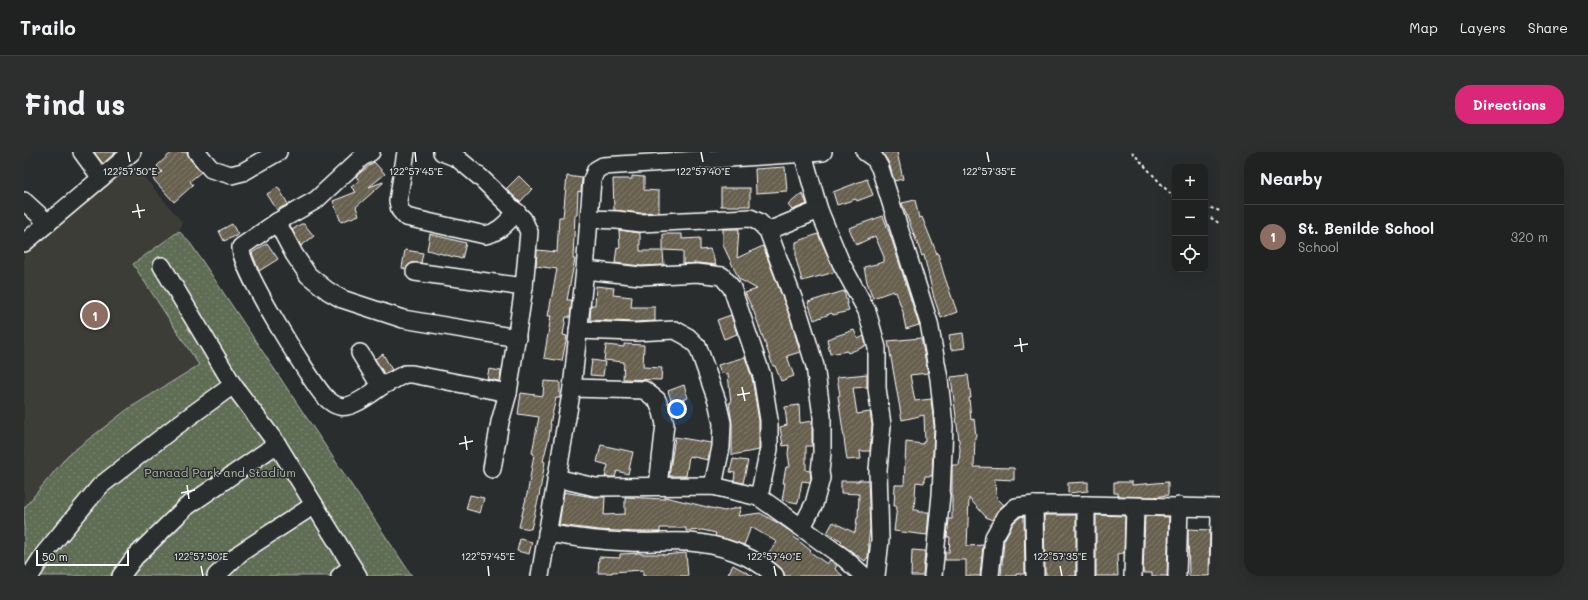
<!DOCTYPE html>
<html lang="en">
<head>
<meta charset="utf-8">
<style>
	:root { --surface:#202222; --page:#2d2f2f; --text:#f1f3f6; --muted:#a2a4a5; --line:#3d3f40; --accent:#db2777 }
	body { margin:0; font-family:Mali,sans-serif; background:var(--page); color:var(--text) }
	.controls { position:absolute; right:12px; top:12px; display:grid; overflow:hidden; border-radius:8px; box-shadow:0 4px 16px #0002 }
	.controls button { width:36px; height:36px; display:grid; place-items:center; padding:0; border:0; border-bottom:1px solid var(--line); background:var(--surface); color:var(--text); font:20px sans-serif }
	.scale { position:absolute; left:12px; bottom:10px; width:93px; box-sizing:border-box; padding-left:4px; border:2px solid #fff; border-top:0; font-size:11px; line-height:14px; white-space:nowrap; color:#fff; -webkit-text-stroke:3px #2a2d2e; paint-order:stroke }
	.you { position:absolute; left:653px; top:257px; width:14px; height:14px; margin:-10px; border:3px solid #fff; border-radius:50%; background:#1a73e8; box-shadow:0 0 0 6px #1a73e833 }
	.badge { display:grid; place-items:center; width:26px; height:26px; border-radius:50%; background:var(--accent); color:#fff; font-size:13px; font-weight:700 }
	.pin { position:absolute; translate:-50% -50%; border:2px solid #fff; box-shadow:0 1px 4px #0006 }
	.list { margin:0; padding:0; list-style:none }
	h2 { display:flex; justify-content:space-between; align-items:center; height:52px; margin:0; padding:0 16px; font-size:17px }
	h2 small { font-size:13px; font-weight:400; color:var(--muted) }
	.list li { display:grid; grid-template-columns:26px 1fr auto; gap:12px; align-items:center; box-sizing:border-box; height:64px; padding:0 16px; border-top:1px solid var(--line) }
	.list b { display:block; font-size:15px; white-space:nowrap }
	.list p { margin:0; font-size:13px; white-space:nowrap; color:var(--muted) }
	.list em { font-size:13px; font-style:normal; color:var(--muted) }
	.icon { flex:none; width:22px; height:22px; fill:none; stroke:currentColor; stroke-width:2; stroke-linecap:round; stroke-linejoin:round }
	.map { position:relative; flex:none; width:1196px; height:424px; overflow:hidden; border-radius:16px }
	header { display:flex; align-items:center; gap:24px; box-sizing:border-box; height:56px; padding:0 20px; background:var(--surface); border-bottom:1px solid var(--line) }
	header strong { font-size:19px }
	nav { display:flex; gap:22px; margin-inline-start:auto; font-size:14px }
	.intro { display:flex; align-items:center; justify-content:space-between; box-sizing:border-box; height:96px; padding:0 24px }
	h1 { margin:0; font-size:28px }
	.button { padding:10px 18px; border-radius:16px; background:var(--accent); color:#fff; font-size:14px; font-weight:700 }
	main { display:flex; gap:24px; padding:0 24px }
	aside { flex:1; background:var(--surface); border-radius:16px; box-shadow:0 4px 16px #0002 }
	.map>svg:first-child { display:block }
	.built { fill:#3d3c38 }
	.park { fill:url(#park-dots); stroke:#afb6aa }
	.building { fill:url(#building-hatch); stroke:#fff }
	.lines { fill:none; stroke-linecap:round; stroke-linejoin:round }
	.minor-casing { stroke:#fff; stroke-width:20 }
	.path { stroke:#fff; stroke-width:2; stroke-dasharray:3 3; stroke-linecap:butt }
	.minor { stroke:#2a2d2e; stroke-width:17 }
	.ticks { fill:none; stroke:#fff; stroke-width:1.5 }
	.labels { text-anchor:middle; stroke-width:3; stroke-linejoin:round; paint-order:stroke }
	.park-label { font-size:12px; fill:#afb6aa; stroke:#2a2d2e }
	.ticks-label { font-size:10px; text-anchor:middle; fill:#fff; stroke:#2a2d2e; stroke-width:3; stroke-linejoin:round; paint-order:stroke }
</style>
</head>
<body>
<header>
<strong>Trailo</strong>
<nav><a>Map</a><a>Layers</a><a>Share</a></nav>
</header>
<div class="intro"><h1>Find us</h1><a class="button">Directions</a></div>
<main>
<div class="map">
<svg width="1196" height="424" viewBox="0 0 1196 424">
	<defs>
		<pattern id="park-dots" width="8" height="8" patternUnits="userSpaceOnUse"><rect width="8" height="8" fill="#5f6d55"/><path d="M2 2h.1M6 6h.1" fill="none" stroke="#77836e" stroke-width="1.8" stroke-linecap="round"/></pattern>
		<pattern id="building-hatch" width="6" height="6" patternUnits="userSpaceOnUse"><rect width="6" height="6" fill="#686050"/><path d="M-1 1l2-2M0 6l6-6M5 7l2-2" fill="none" stroke="#7f786a"/></pattern>
	</defs>
	<rect width="100%" height="100%" fill="#2a2d2e"/>
	<filter id="ink" filterUnits="userSpaceOnUse"><feTurbulence type="fractalNoise" baseFrequency=".025" numOctaves="2"/><feDisplacementMap in="SourceGraphic" scale="8" xChannelSelector="R" yChannelSelector="G"/><feConvolveMatrix kernelMatrix="1 2 1 2 8 2 1 2 1" color-interpolation-filters="sRGB"/></filter>
	<g filter="url(#ink)">
		<polygon class="built" points="105,7 158,70 155,79 109,112 175,213 104,257 44,303 0,356 0,94"/>
		<polygon class="park" points="155,79 167,92 388,424 0,424 0,356 44,303 104,257 175,213 109,112"/>
		<g class="building">
			<polygon points="70,0 92,0 79,12"/>
			<polygon points="148,0 163,0 165,6 177,20 166,29 169,33 150,50 129,27 138,20 133,14"/>
			<polygon points="858,0 873,0 879,27 870,29 865,11"/>
			<polygon points="350,10 361,22 345,35 359,30 359,31 332,55 335,63 317,70 309,49 332,40 327,35 335,29 332,24"/>
			<polygon points="761,15 763,39 732,41 731,17"/>
			<polygon points="495,24 508,37 496,50 482,37"/>
			<polygon points="543,24 558,26 557,40 554,39 553,63 551,63 549,107 551,107 543,148 548,148 546,165 542,165 539,183 543,184 538,209 520,206 527,164 524,164 533,117 512,114 513,98 533,100 535,65 539,65"/>
			<polygon points="608,24 620,25 620,38 635,39 635,60 616,61 590,58 589,27 608,27"/>
			<polygon points="843,27 849,43 833,49 832,47 813,53 809,40"/>
			<polygon points="254,35 264,52 253,58 243,42"/>
			<rect x="697" y="36" width="29" height="18"/>
			<polygon points="778,41 783,52 768,58 764,53"/>
			<polygon points="891,48 895,66 898,65 913,102 914,102 920,123 933,160 917,166 910,146 900,103 898,104 878,51"/>
			<polygon points="859,64 867,85 895,173 882,177 879,163 880,163 872,140 869,141 869,139 849,146 843,130 840,115 860,110 860,105 851,84 832,93 825,76"/>
			<polygon points="208,72 214,83 200,89 195,79"/>
			<polygon points="277,72 280,72 290,84 277,94 268,78"/>
			<polygon points="699,77 715,77 713,106 739,94 767,168 776,200 763,204 770,224 757,229 751,214 749,214 730,160 721,141 733,137 715,127 699,93"/>
			<polygon points="595,78 616,81 616,99 639,99 640,113 617,114 591,111 593,95 596,96"/>
			<polygon points="406,82 442,91 438,107 403,98"/>
			<polygon points="639,82 658,82 658,87 676,86 676,98 686,97 692,113 674,111 659,112 659,99 639,98"/>
			<polygon points="794,82 811,120 778,129 772,107 772,90"/>
			<polygon points="243,91 254,107 235,119 228,101"/>
			<polygon points="381,98 399,101 397,111 388,111 382,117 378,116"/>
			<polygon points="572,134 590,136 589,143 608,145 607,155 631,155 631,169 611,170 566,168 567,153 571,153"/>
			<polygon points="820,139 825,159 809,163 808,161 790,168 784,150"/>
			<polygon points="707,163 713,182 700,187 693,168"/>
			<polygon points="830,178 834,187 840,184 842,194 824,201 823,199 806,202 803,187"/>
			<polygon points="939,181 941,196 927,198 925,183"/>
			<polygon points="897,186 904,221 886,223 891,249 907,247 910,274 908,324 901,324 900,331 892,330 890,358 894,358 894,360 905,360 903,383 870,379 873,354 870,354 871,333 880,333 882,290 899,292 899,290 901,290 900,263 878,268 864,189"/>
			<polygon points="600,192 620,193 619,215 638,216 637,228 599,227 600,210 580,208 582,193 600,195"/>
			<polygon points="359,202 368,218 360,222 351,207"/>
			<polygon points="721,205 728,226 735,269 735,298 708,303 708,271 705,251 707,251 704,222 697,221 694,213"/>
			<polygon points="568,208 581,210 579,224 566,223"/>
			<polygon points="465,217 477,219 476,229 463,227"/>
			<polygon points="843,222 843,235 829,236 833,262 846,260 848,273 846,299 836,299 837,307 823,308 814,244 816,243 813,225"/>
			<polygon points="944,223 947,246 945,246 947,268 950,267 952,284 951,285 950,315 990,316 990,328 970,327 973,346 980,353 973,359 968,368 962,365 945,346 943,394 959,393 956,424 942,424 942,408 921,408 921,400 925,400 926,385 923,385 925,367 928,367 928,313 935,313 936,297 927,225"/>
			<polygon points="520,229 536,230 536,246 532,246 526,272 527,272 525,285 519,309 521,310 515,344 507,377 495,375 504,338 510,302 508,301 515,265 494,262 497,241 519,244"/>
			<polygon points="660,233 664,246 648,251 644,239"/>
			<polygon points="775,253 776,271 788,269 788,294 782,294 782,318 786,319 787,326 786,330 778,329 774,351 758,348 761,331 759,331 762,315 766,315 764,302 765,293 759,294 756,275 763,273 761,255"/>
			<polygon points="651,285 687,291 684,308 665,304 662,324 645,324"/>
			<polygon points="577,293 609,300 604,322 593,319 591,325 581,325 584,313 573,310"/>
			<polygon points="709,307 724,309 719,331 710,329 711,321 706,320"/>
			<polygon points="835,328 844,328 846,376 844,393 845,394 844,405 841,409 816,391 818,389 803,381 809,370 831,381 833,366 834,366 835,342 817,341 817,329 835,329"/>
			<polygon points="1064,330 1064,339 1044,341 1044,331"/>
			<polygon points="1090,330 1108,330 1108,333 1144,330 1144,343 1130,345 1094,344 1094,341 1090,341"/>
			<polygon points="540,340 569,345 581,345 580,363 601,362 601,345 640,347 641,345 700,359 717,355 714,364 736,361 754,371 770,382 769,384 787,399 786,400 803,412 806,408 813,413 811,417 819,424 761,424 757,416 742,404 753,390 727,375 720,393 691,384 692,381 678,378 662,379 662,376 636,376 636,380 612,380 575,378 535,373"/>
			<polygon points="446,343 460,346 456,361 442,357"/>
			<polygon points="1020,363 1052,363 1052,424 1022,424 1022,421 1021,421"/>
			<polygon points="1072,363 1101,364 1100,401 1093,402 1094,424 1072,424"/>
			<polygon points="1000,364 1001,422 992,422 992,424 977,424 980,388 990,370 996,365"/>
			<polygon points="1121,364 1145,365 1143,424 1128,424 1128,421 1119,421"/>
			<polygon points="1164,377 1186,378 1185,424 1165,424"/>
			<polygon points="496,387 508,390 505,402 493,399"/>
			<polygon points="888,398 901,399 899,424 887,424"/>
			<polygon points="617,401 617,402 639,402 639,403 662,401 664,424 619,424 619,418 588,420 588,421 574,421 575,405 596,406 596,402"/>
			<polygon points="709,413 729,424 703,424"/>
		</g>
		<g class="lines">
			<g class="minor-casing">
				<g id="minor">
					<polyline points="58,0 77,26"/>
					<polyline points="173,0 187,17 207,23 219,20 254,0"/>
					<path d="M 347,0 L 337,6 L 292,48 L 253,70 L 217,95 C 212,110 286,228 300,244 C 304,248 309,253 315,254 C 327,258 349,240 358,234"/>
					<path d="M 382,0 L 374,49 L 376,58 L 382,65 L 461,83 C 475,81 483,70 493,60"/>
					<polyline points="418,0 433,6 457,26 499,67 505,80 500,135 484,241 476,270 468,317"/>
					<polyline points="841,0 851,7 856,16 905,171 915,227 920,274 917,343 909,424"/>
					<polyline points="779,2 795,58 817,111 843,159 853,196 853,236 858,273 854,318 856,388 852,424"/>
					<polyline points="0,49 24,71"/>
					<polyline points="566,67 593,68 616,71 726,66 735,70 744,79 776,165 791,214 798,264 798,301 796,320 797,326 790,352 778,375"/>
					<polyline points="253,70 270,102 284,123 304,139 318,147 379,167 493,186"/>
					<polyline points="744,79 795,58"/>
					<polyline points="0,91 108,0"/>
					<polyline points="138,114 209,233 253,292 334,424"/>
					<polyline points="561,118 617,124 673,121 698,124 708,136 738,224 745,268 745,297 735,345"/>
					<polyline points="391,120 500,135"/>
					<polyline points="554,178 611,180 651,178 664,185 674,195 693,249 698,271 697,295 689,334"/>
					<polyline points="336,201 355,232 358,234 381,222 388,222 484,241"/>
					<polyline points="548,236 620,238 633,248 638,260 641,272 634,334"/>
					<polyline points="532,326 571,335 689,334 735,345 820,406 840,424"/>
					<polyline points="1010,353 1011,424"/>
					<polyline points="1062,353 1062,424"/>
					<path d="M 523,381 C 550,386 577,389 604,390 C 624,391 645,389 665,390 C 695,392 729,403 751,424"/>
					<polyline points="6,424 20,402 76,334 151,275 209,233"/>
					<polyline points="97,424 111,405 162,355 253,292"/>
					<polyline points="192,424 216,401 290,353"/>
					<polyline points="316,424 328,415"/>
					<polyline points="516,424 548,236 561,118 568,28 572,18 579,14 799,0"/>
					<polyline points="966,424 970,385 982,364 992,355 1010,353 1062,353 1196,356"/>
					<polyline points="1109,424 1111,355"/>
					<polyline points="1153,424 1155,354"/>
					<polyline points="1195,424 1196,362"/>
				</g>
			</g>
			<g class="path">
				<polyline points="1108,0 1151,47"/>
				<polyline points="1181,54 1196,59"/>
				<polyline points="1181,64 1189,67 1196,72"/>
			</g>
			<use href="#minor" class="minor"/>
		</g>
	</g>
	<path class="ticks" d="M 104,0 L 106,10M 391,0 L 392,10M 677,0 L 679,10M 963,0 L 965,10M 113,52 L 116,66M 108,60 L 121,58M 996,186 L 998,200M 990,194 L 1004,192M 718,235 L 721,249M 713,243 L 726,241M 441,284 L 443,298M 435,292 L 449,289M 163,333 L 165,347M 157,341 L 171,338M 177,414 L 179,424M 464,414 L 465,424M 750,414 L 752,424M 1036,414 L 1038,424"/>
	<g class="labels">
		<g class="park-label">
			<text x="196" y="325">Panaad Park and Stadium</text>
		</g>
	</g>
	<g class="ticks-label">
		<text x="106" y="23">122°57'50"E</text>
		<text x="392" y="23">122°57'45"E</text>
		<text x="679" y="23">122°57'40"E</text>
		<text x="965" y="23">122°57'35"E</text>
		<text x="177" y="408">122°57'50"E</text>
		<text x="464" y="408">122°57'45"E</text>
		<text x="750" y="408">122°57'40"E</text>
		<text x="1036" y="408">122°57'35"E</text>
	</g>
</svg>
<div class="controls">
<button>+</button>
<button>−</button>
<button><svg class="icon" aria-label="locate" viewBox="0 0 24 24"><circle cx="12" cy="12" r="6"/><path d="M12 2v4M12 18v4M2 12h4M18 12h4"/></svg></button>
</div>
<div class="scale">50 m</div>
<div class="you"></div>
<div class="pin badge" style="left:71px;top:163px;background:#8d6e63">1</div>
</div>
<aside>
<h2>Nearby<small></small></h2>
<ul class="list">
<li><span class="badge" style="background:#8d6e63">1</span><div><b>St. Benilde School</b><p>School</p></div><em>320 m</em></li>
</ul>
</aside>
</main>
</body>
</html>
